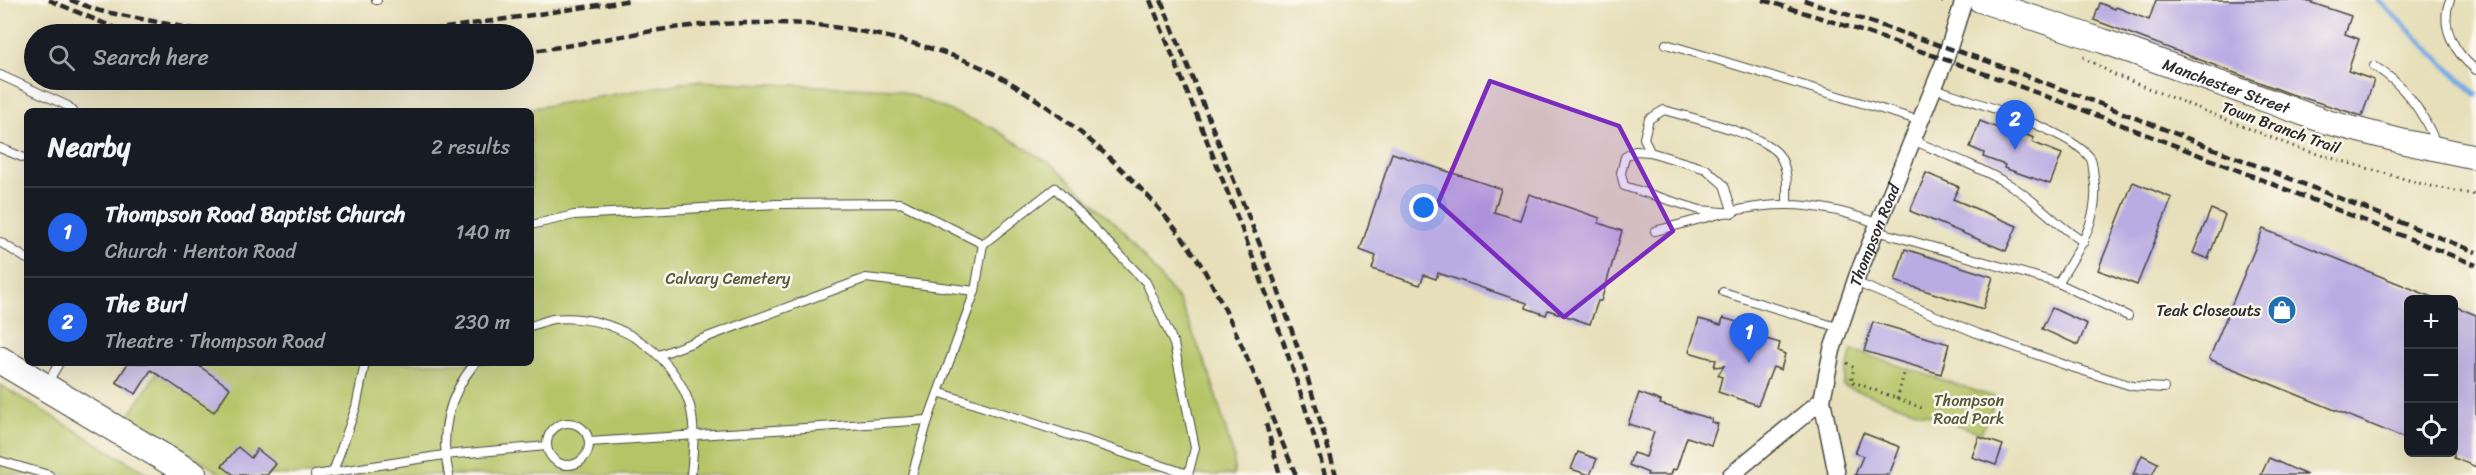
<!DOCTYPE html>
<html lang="en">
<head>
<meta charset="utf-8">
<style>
	:root { --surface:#171b24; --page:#242831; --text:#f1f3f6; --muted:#9ea1a6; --line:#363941; --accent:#2563eb }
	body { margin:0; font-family:Sriracha,sans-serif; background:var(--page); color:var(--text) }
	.controls { position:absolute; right:18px; bottom:18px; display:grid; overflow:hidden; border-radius:9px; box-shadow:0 6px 24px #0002 }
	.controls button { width:54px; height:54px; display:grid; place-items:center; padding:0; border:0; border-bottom:2px solid var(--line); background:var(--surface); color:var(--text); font:30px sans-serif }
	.you { position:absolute; left:1424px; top:208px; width:21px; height:21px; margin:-15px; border:4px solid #fff; border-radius:50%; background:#1a73e8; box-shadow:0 0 0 9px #1a73e833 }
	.badge { display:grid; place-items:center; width:39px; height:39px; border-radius:50%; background:var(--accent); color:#fff; font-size:20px; font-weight:700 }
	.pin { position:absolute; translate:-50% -50px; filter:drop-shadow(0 2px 3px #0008) }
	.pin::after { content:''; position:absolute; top:32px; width:21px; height:18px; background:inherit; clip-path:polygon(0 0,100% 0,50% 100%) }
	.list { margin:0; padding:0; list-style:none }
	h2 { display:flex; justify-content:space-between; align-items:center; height:78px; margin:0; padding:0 24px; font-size:26px }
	h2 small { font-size:20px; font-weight:400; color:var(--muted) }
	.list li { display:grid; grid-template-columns:39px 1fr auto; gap:18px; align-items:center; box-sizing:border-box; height:90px; padding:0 24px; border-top:2px solid var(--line) }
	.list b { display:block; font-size:22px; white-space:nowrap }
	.list p { margin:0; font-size:20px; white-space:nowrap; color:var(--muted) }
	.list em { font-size:20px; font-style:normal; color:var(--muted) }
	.icon { flex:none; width:33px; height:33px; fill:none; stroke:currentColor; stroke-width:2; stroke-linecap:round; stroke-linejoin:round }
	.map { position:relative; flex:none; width:2476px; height:475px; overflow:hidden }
	.search { position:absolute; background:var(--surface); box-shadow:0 6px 24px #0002; left:24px; top:24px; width:510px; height:66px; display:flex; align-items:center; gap:15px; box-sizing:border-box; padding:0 21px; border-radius:33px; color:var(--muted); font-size:22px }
	.panel { position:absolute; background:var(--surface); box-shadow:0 6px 24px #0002; left:24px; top:108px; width:510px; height:258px; border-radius:9px }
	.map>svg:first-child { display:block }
	.green { fill:#b5c466; stroke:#707848; stroke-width:1.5 }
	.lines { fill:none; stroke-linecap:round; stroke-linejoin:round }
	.stream { stroke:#78abe5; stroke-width:5 }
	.building { fill:#b9ace3 }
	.service-casing { stroke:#474640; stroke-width:10 }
	.minor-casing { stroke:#474640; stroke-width:19 }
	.secondary-casing { stroke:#474640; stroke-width:26 }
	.primary-casing { stroke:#474640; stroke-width:29 }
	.path { stroke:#474640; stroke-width:3; stroke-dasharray:1.5 4.5; stroke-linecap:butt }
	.service { stroke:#fff; stroke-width:8 }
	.minor { stroke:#fff; stroke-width:16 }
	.secondary { stroke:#fff; stroke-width:24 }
	.primary { stroke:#fff; stroke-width:27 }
	.rail { stroke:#2b2b2b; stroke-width:4.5; stroke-dasharray:9 4.5; stroke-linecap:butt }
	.marked { fill:#7b2cbf; fill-opacity:0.2; stroke:#7b2cbf; stroke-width:4.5; stroke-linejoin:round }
	.labels { text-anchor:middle; stroke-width:5; stroke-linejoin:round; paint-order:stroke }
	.street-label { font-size:16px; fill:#2b2b2b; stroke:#fbf7ec }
	.park-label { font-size:16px; fill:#54593d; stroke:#fbf7ec }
	.poi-label { font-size:16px; fill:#2b2b2b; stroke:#fbf7ec; text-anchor:end }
</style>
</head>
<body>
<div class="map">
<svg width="2476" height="475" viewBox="0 0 2476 475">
	<rect width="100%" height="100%" fill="#fbf7ec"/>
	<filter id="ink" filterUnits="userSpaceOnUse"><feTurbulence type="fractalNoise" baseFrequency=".0167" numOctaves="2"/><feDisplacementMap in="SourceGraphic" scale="12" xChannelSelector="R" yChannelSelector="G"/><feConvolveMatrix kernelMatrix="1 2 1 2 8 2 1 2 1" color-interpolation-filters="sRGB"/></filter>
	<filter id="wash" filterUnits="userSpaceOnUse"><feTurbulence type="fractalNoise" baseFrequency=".008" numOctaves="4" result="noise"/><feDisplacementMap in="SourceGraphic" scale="24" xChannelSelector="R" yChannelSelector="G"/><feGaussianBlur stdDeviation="1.35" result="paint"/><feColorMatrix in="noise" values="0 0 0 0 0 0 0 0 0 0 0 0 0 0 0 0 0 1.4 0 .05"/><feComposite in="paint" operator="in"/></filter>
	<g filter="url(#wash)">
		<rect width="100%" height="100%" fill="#e7dfb9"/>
		<g class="green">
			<polygon points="694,81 897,89 993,128 1056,167 1121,229 1180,302 1210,375 1234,458 1234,475 223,475 129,416 163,363 531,363 531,111 515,111"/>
			<polygon points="1852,350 1997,398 1981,433 1843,386"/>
			<polygon points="0,385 150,475 0,475"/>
		</g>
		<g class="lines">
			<polyline class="stream" points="2378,0 2476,95"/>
		</g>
		<g id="blocks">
			<g class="building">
				<polygon points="2156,0 2303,0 2351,16 2345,34 2359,39 2348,71 2374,80 2362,116 2291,94 2094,20 2100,3 2115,9 2116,7 2149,20"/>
				<polygon points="1980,121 2017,136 2019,132 2034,138 2032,142 2062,154 2050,184 2004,168 2005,165 1983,157 1984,153 1970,147"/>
				<polygon points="1392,153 1501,189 1494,212 1520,220 1529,194 1600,218 1599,223 1622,231 1601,301 1598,301 1590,324 1548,310 1546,315 1526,308 1527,303 1438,273 1436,279 1424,275 1420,285 1372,269 1376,256 1360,250"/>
				<polygon points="1926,173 1959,187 1953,199 2017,226 2006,251 1910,211"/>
				<polygon points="2133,182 2172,198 2137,285 2098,270"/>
				<polygon points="2211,209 2225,215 2208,259 2193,253"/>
				<polygon points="2263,229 2437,299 2409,300 2409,440 2209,359"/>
				<polygon points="1905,249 1993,277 1983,309 1895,281"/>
				<polygon points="2454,306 2476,315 2476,467 2454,458"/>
				<polygon points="2052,308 2087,324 2078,345 2042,329"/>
				<polygon points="1723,318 1737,322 1735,330 1780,343 1778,351 1785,354 1781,370 1773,367 1758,405 1718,392 1722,377 1718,375 1724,366 1714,367 1716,360 1689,352 1699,319 1721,325"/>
				<polygon points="1873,322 1949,344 1941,374 1864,351"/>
				<polygon points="128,363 195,363 230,388 214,412 151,370 136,394 116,382"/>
				<polygon points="1639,393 1661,401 1660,404 1712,419 1711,422 1718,424 1711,445 1687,437 1676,470 1673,469 1671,475 1647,475 1648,473 1629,465 1633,453 1646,457 1654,432 1628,424"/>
				<polygon points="1863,433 1900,447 1889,475 1855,475 1863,456 1855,453"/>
				<polygon points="1979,437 2003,445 1996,465 1972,457"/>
				<polygon points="238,447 251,458 257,449 276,464 267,475 234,475 222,466"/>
				<polygon points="1578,452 1597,459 1590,475 1571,469"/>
				<polygon points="2142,455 2158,463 2152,475 2133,475"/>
				<polygon points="2269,458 2307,475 2261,475"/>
			</g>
		</g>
	</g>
	<g filter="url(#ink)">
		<use href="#blocks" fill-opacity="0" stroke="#474640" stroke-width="1.5"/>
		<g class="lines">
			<g class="service-casing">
				<g id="service">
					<polyline points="376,0 377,0"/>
					<path d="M 2450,0 C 2439,27 2455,53 2476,70"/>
					<polyline points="1666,44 1921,121"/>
					<path d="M 2374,66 C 2404,84 2424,113 2437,146"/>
					<polyline points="0,75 68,106 73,111"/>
					<path d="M 1934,88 C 1968,100 2073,131 2091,159 C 2093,164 2093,172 2094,177 C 2101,218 2079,250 2058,283"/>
					<path d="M 1912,140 C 1945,154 1980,167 2010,185 C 2037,201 2057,226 2084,242"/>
					<polyline points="0,148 27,159"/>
					<path d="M 1650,152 L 1635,151 L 1625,157 L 1621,173 L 1624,186 L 1700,210 L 1733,213 L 1724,185 L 1706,169 L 1650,152 L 1644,138 L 1649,119 L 1664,110 C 1691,118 1764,134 1779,155 C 1789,169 1787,189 1787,205"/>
					<polyline points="531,225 574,215 777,204 901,203 983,244"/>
					<path d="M 1655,231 C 1697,221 1744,204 1788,205 C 1819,205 1850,213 1879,224"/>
					<polyline points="1877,231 2058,283 2128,316"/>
					<polyline points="0,242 27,259"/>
					<polyline points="1855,282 1979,334 2068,366 2132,386 2164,388"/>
					<polyline points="1723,292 1840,328"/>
					<path d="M 531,326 C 538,324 546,320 553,319 C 611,312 673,350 690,406 C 696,430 693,452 691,475"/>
					<polyline points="659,355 866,278 975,291"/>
					<polyline points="47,384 59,363"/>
					<polyline points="938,392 1188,474"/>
					<circle cx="568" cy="444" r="21"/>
					<polyline points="589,442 928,420"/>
					<polyline points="0,461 49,475"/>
					<polyline points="333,472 356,407 365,363"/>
					<polyline points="315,475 444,455 547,446"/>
					<path d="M 449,475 C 439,433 448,396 475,363"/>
					<polyline points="912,475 928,420 975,291 983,244 1055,188 1146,282 1174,344 1195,448 1188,475"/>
				</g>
			</g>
			<g class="minor-casing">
				<g id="minor">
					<polyline points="1731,475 1822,400"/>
					<path id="s1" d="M 1837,475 L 1822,400 L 1832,350 L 1858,274 L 1945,60 L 1964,0"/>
				</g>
			</g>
			<g class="secondary-casing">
				<g id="secondary">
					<path id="s2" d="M 1980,0 L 2103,41 L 2327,122 L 2405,142 L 2476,157"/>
				</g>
			</g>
			<g class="primary-casing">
				<polyline id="primary" points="0,360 193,475"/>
			</g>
			<g class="path">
				<polyline points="1936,0 1946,3"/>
				<polyline points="2083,57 2115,75 2300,149 2426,185 2476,195"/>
				<polyline points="1847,363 1854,368 1851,381 1922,408"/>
				<polyline points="1897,399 1904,374"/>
			</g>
			<use href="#service" class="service"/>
			<use href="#minor" class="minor"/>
			<use href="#secondary" class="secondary"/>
			<use href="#primary" class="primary"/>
			<g class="rail">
				<polyline points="49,0 129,34"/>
				<polyline points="70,0 100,11 220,34"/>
				<path d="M 1150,0 C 1213,157 1280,312 1325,475"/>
				<polyline points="1161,0 1277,287 1304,366 1336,475"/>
				<path d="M 1763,0 C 2006,73 2240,172 2476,265"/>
				<polyline points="1804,0 1987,61 2085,98 2476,252"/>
				<polyline points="405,34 632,0"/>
				<path d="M 524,52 C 583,45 642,30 701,25 C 726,23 752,23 776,23 C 837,23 910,39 967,61 C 1051,95 1158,192 1204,270 C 1241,334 1266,406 1296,475"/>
				<polyline points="1266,424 1280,475"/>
			</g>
		</g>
	</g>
	<path class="marked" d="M 1490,81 L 1619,126 L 1673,231 L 1564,317 L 1438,203 Z"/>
	<defs>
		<g id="shop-disc" transform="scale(1.5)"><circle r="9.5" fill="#1f6fb2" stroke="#fbf7ec"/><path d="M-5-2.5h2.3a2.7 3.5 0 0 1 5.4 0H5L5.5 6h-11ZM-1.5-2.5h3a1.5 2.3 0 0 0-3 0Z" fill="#fff"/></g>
	</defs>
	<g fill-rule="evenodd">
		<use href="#shop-disc" x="2282" y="310"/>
	</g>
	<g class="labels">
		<g class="street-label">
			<text dy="6" stroke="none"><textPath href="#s2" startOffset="261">Manchester Street</textPath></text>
			<text transform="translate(2281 127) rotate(20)" y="6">Town Branch Trail</text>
			<text dy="6" stroke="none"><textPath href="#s1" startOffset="250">Thompson Road</textPath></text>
		</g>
		<g class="park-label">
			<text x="728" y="284">Calvary Cemetery</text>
			<text x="1969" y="406">Thompson<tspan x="1969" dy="18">Road Park</tspan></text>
		</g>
		<g class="poi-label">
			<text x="2261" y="316">Teak Closeouts</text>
		</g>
	</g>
</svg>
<div class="controls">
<button>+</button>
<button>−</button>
<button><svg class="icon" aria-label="locate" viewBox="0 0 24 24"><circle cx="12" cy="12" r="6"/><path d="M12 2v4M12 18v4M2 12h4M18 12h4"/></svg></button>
</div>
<div class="you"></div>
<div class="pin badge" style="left:1749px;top:363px">1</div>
<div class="pin badge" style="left:2015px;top:150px">2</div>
<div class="search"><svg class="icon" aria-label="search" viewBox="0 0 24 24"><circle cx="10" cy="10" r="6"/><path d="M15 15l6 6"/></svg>Search here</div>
<section class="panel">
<h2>Nearby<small>2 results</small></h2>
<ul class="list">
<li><span class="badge">1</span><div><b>Thompson Road Baptist Church</b><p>Church · Henton Road</p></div><em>140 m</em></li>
<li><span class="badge">2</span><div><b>The Burl</b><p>Theatre · Thompson Road</p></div><em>230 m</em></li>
</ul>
</section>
</div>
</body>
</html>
